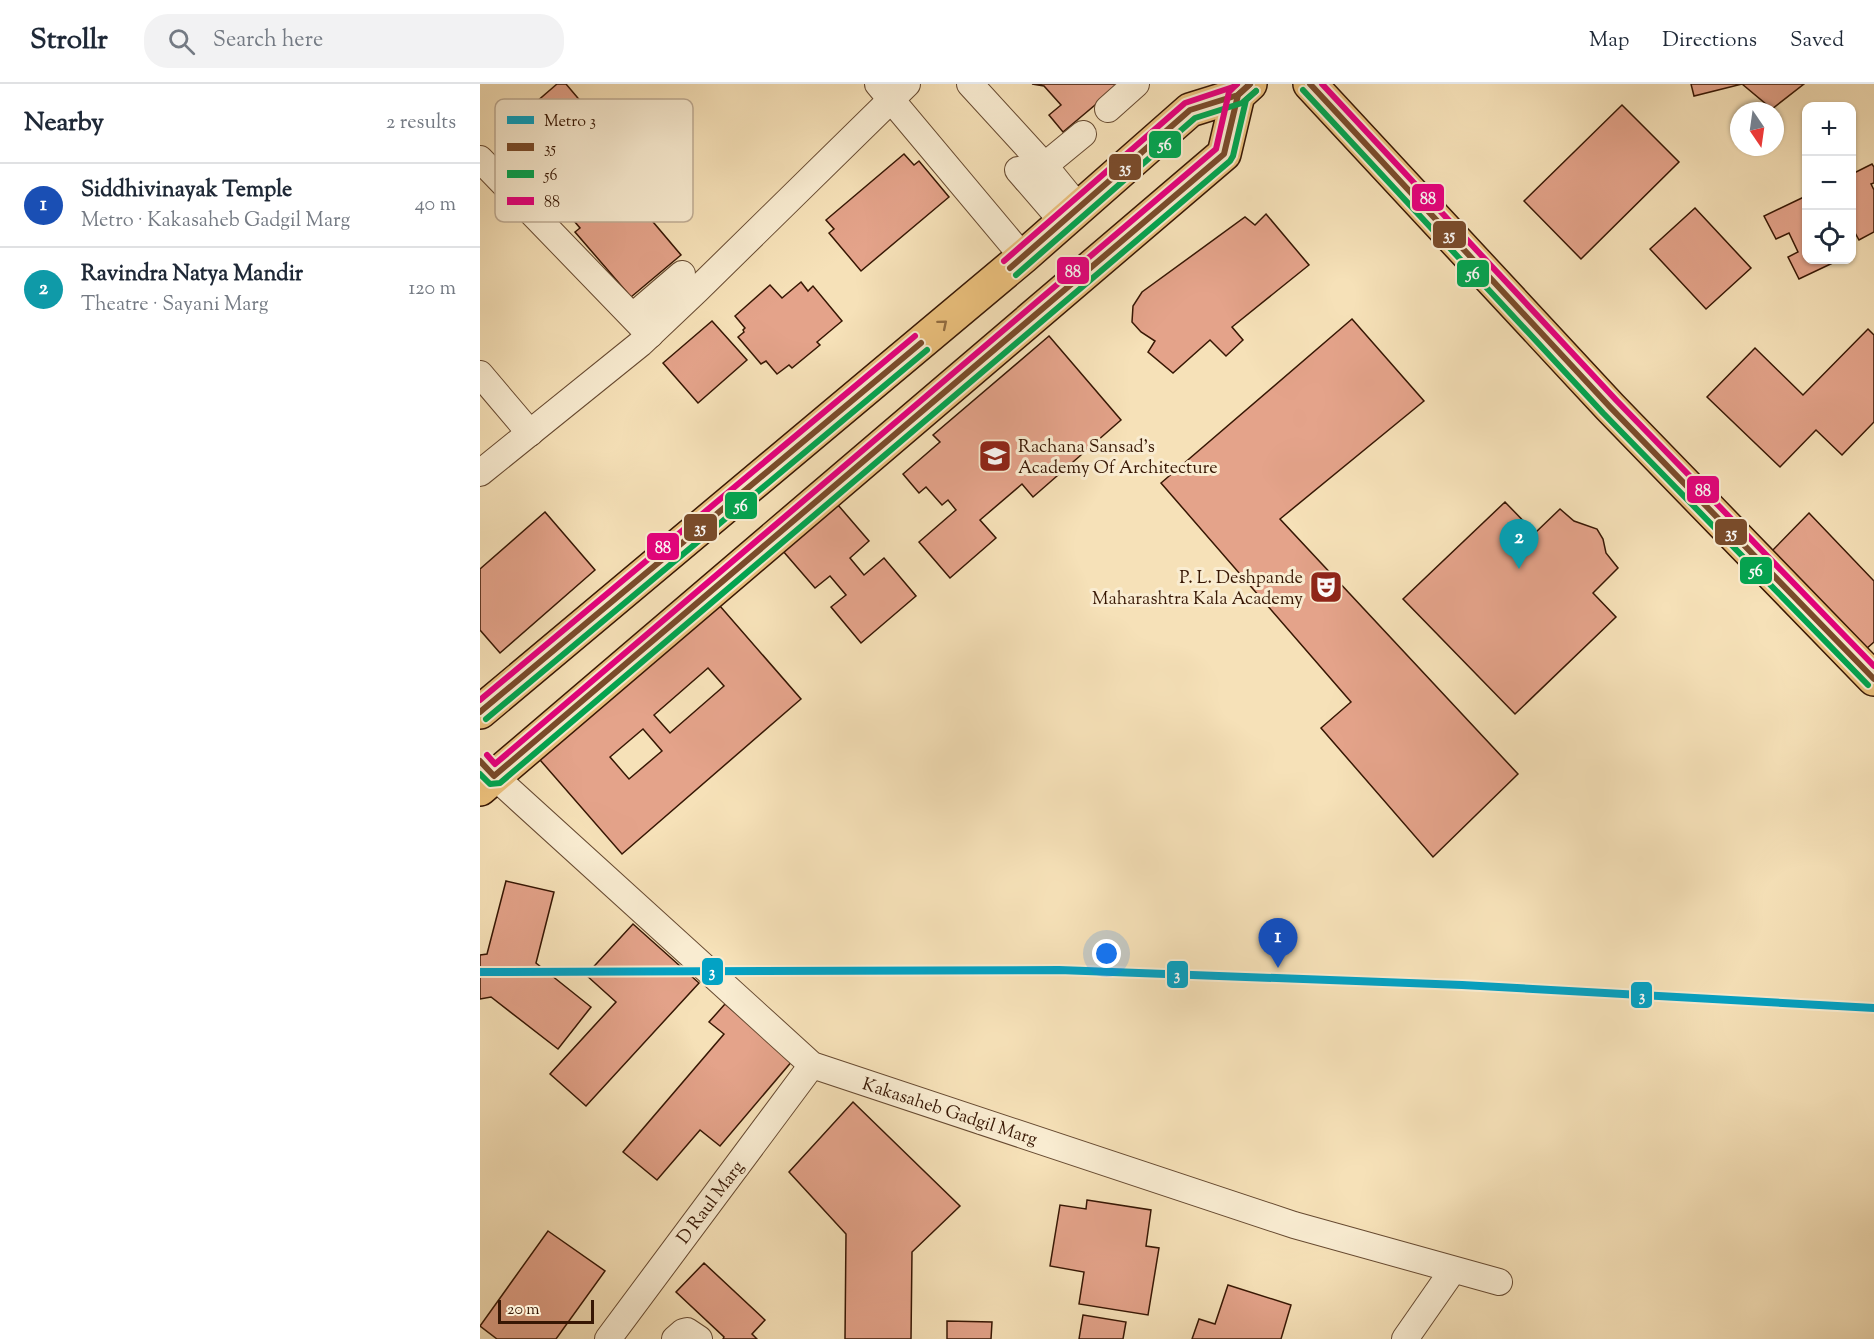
<!DOCTYPE html>
<html lang="en">
<head>
<meta charset="utf-8">
<style>
	:root { --surface:#fff; --page:#f2f2f3; --text:#1f2937; --muted:#747a83; --line:#e0e1e3; --accent:#ea580c }
	body { margin:0; font-family:"Sorts Mill Goudy",serif; background:var(--page); color:var(--text) }
	.controls { position:absolute; right:18px; top:18px; display:grid; overflow:hidden; border-radius:12px; box-shadow:0 2px 4px #0004 }
	.controls button { width:54px; height:54px; display:grid; place-items:center; padding:0; border:0; border-bottom:2px solid var(--line); background:var(--surface); color:var(--text); font:30px sans-serif }
	.compass { position:absolute; left:1250px; top:18px; width:54px; height:54px; border-radius:50%; background:var(--surface); box-shadow:0 2px 4px #0004; rotate:167deg }
	.scale { position:absolute; left:18px; bottom:15px; width:96px; box-sizing:border-box; padding-left:6px; border:3px solid #371704; border-top:0; font-size:16px; line-height:21px; white-space:nowrap; color:#371704; -webkit-text-stroke:4px #f9ecd1; paint-order:stroke }
	.you { position:absolute; left:627px; top:870px; width:21px; height:21px; margin:-15px; border:4px solid #fff; border-radius:50%; background:#1a73e8; box-shadow:0 0 0 9px #1a73e833 }
	.badge { display:grid; place-items:center; width:39px; height:39px; border-radius:50%; background:var(--accent); color:#fff; font-size:20px; font-weight:700 }
	.pin { position:absolute; translate:-50% -50px; filter:drop-shadow(0 2px 3px #0008) }
	.pin::after { content:''; position:absolute; top:32px; width:21px; height:18px; background:inherit; clip-path:polygon(0 0,100% 0,50% 100%) }
	.list { margin:0; padding:0; list-style:none }
	h2 { display:flex; justify-content:space-between; align-items:center; height:78px; margin:0; padding:0 24px; font-size:26px }
	h2 small { font-size:20px; font-weight:400; color:var(--muted) }
	.list li { display:grid; grid-template-columns:39px 1fr auto; gap:18px; align-items:center; box-sizing:border-box; height:84px; padding:0 24px; border-top:2px solid var(--line) }
	.list b { display:block; font-size:22px; white-space:nowrap }
	.list p { margin:0; font-size:20px; white-space:nowrap; color:var(--muted) }
	.list em { font-size:20px; font-style:normal; color:var(--muted) }
	.icon { flex:none; width:33px; height:33px; fill:none; stroke:currentColor; stroke-width:2; stroke-linecap:round; stroke-linejoin:round }
	.map { position:relative; flex:none; width:1394px; height:1255px; overflow:hidden }
	header { display:flex; align-items:center; gap:36px; box-sizing:border-box; height:84px; padding:0 30px; background:var(--surface); border-bottom:2px solid var(--line) }
	header strong { font-size:28px }
	nav { display:flex; gap:33px; margin-inline-start:auto; font-size:21px }
	.search { width:420px; height:54px; background:var(--page); display:flex; align-items:center; gap:15px; box-sizing:border-box; padding:0 21px; border-radius:24px; color:var(--muted); font-size:22px }
	main { display:flex }
	aside { flex:1; background:var(--surface) }
	.map>svg:first-child { display:block }
	.building { fill:#e4a38a; stroke:#371704; stroke-width:1.5; fill-rule:evenodd }
	.lines { fill:none; stroke-linecap:round; stroke-linejoin:round }
	.minor-casing { stroke:#674a31; stroke-width:28 }
	.primary-casing { stroke:#371704; stroke-width:36 }
	.minor { stroke:#f9ecd1; stroke-width:26 }
	.primary { stroke:#ebc07c; stroke-width:33 }
	.bus-1-casing { stroke:#f9ecd1; stroke-width:10 }
	.bus-2-casing { stroke:#f9ecd1; stroke-width:10 }
	.bus-3-casing { stroke:#f9ecd1; stroke-width:10 }
	.bus-1 { stroke:#7a4b2a; stroke-width:6 }
	.bus-2 { stroke:#00a651; stroke-width:6 }
	.bus-3 { stroke:#e5007d; stroke-width:6 }
	.metro-1-casing { stroke:#f9ecd1; stroke-width:12 }
	.metro-1 { stroke:#03a2c4; stroke-width:8 }
	.oneway { stroke:#916c40 }
	.labels { text-anchor:middle; stroke-width:6; stroke-linejoin:round; paint-order:stroke }
	.poi-label { font-size:18px; fill:#371704; stroke:#f9ecd1; text-anchor:start }
	.street-label { font-size:18px; fill:#371704; stroke:#f9ecd1 }
	.key { fill:#f9ecd1; stroke:#bfac94; stroke-width:1.5 }
	.key-label { font-size:16px; fill:#371704 }
	.line-badge { stroke:#f9ecd1; stroke-width:2 }
	.badge-label { font-size:16px; text-anchor:middle; font-weight:bold; fill:#fff }
</style>
</head>
<body>
<header>
<strong>Strollr</strong>
<div class="search"><svg class="icon" aria-label="search" viewBox="0 0 24 24"><circle cx="10" cy="10" r="6"/><path d="M15 15l6 6"/></svg>Search here</div>
<nav><a>Map</a><a>Directions</a><a>Saved</a></nav>
</header>
<main>
<aside>
<h2>Nearby<small>2 results</small></h2>
<ul class="list">
<li><span class="badge" style="background:#1a4fb4">1</span><div><b>Siddhivinayak Temple</b><p>Metro · Kakasaheb Gadgil Marg</p></div><em>40 m</em></li>
<li><span class="badge" style="background:#0f9aa8">2</span><div><b>Ravindra Natya Mandir</b><p>Theatre · Sayani Marg</p></div><em>120 m</em></li>
</ul>
</aside>
<div class="map">
<svg width="1394" height="1255" viewBox="0 0 1394 1255">
	<rect width="100%" height="100%" fill="#f6e1b8"/>
	<filter id="stains"><feTurbulence type="fractalNoise" baseFrequency=".00333" numOctaves="4"/><feColorMatrix values="0 0 0 0 .2 0 0 0 0 .09 0 0 0 0 .02 0 0 0 .5 -.17"/></filter>
	<radialGradient id="worn" r=".72"><stop offset=".6" stop-color="#630" stop-opacity="0"/><stop offset="1" stop-color="#630" stop-opacity=".3"/></radialGradient>
	<g class="building">
		<polygon points="77,0 86,0 130,52 113,67 201,171 151,213 95,148 100,144 61,98 69,91 27,43"/>
		<polygon points="552,0 640,0 583,48 569,31 581,21 564,2"/>
		<polygon points="1211,0 1324,0 1292,25 1262,0 1214,12"/>
		<polygon points="1142,21 1199,78 1101,175 1044,117"/>
		<polygon points="424,70 434,81 439,77 469,113 381,187 349,149 354,145 346,136"/>
		<polygon points="1392,80 1394,83 1394,99 1391,100 1394,106 1394,148 1379,156 1374,147 1372,148 1372,90"/>
		<polygon points="1326,112 1326,176 1359,176 1319,195 1308,173 1318,168 1309,149 1296,155 1284,132"/>
		<polygon points="1215,124 1271,184 1226,225 1170,165"/>
		<polygon points="786,130 829,181 752,243 763,256 746,272 730,256 693,289 668,268 675,257 661,248 652,238 653,222 662,208 765,133 775,141"/>
		<polygon points="321,198 328,207 333,202 362,237 337,258 340,261 312,284 309,281 297,290 286,277 281,280 258,253 264,248 263,246 265,244 255,232 290,201 302,214"/>
		<polygon points="872,235 944,317 800,435 1038,690 953,773 841,644 871,618 681,399"/>
		<polygon points="232,237 267,276 218,319 183,279"/>
		<polygon points="1388,245 1394,251 1394,338 1362,371 1336,346 1300,383 1227,313 1275,264 1323,311"/>
		<polygon points="569,252 641,336 553,413 542,400 500,436 516,454 470,494 439,458 476,426 468,416 462,421 446,403 439,409 423,390 460,358 453,351"/>
		<polygon points="1025,418 1055,449 1080,425 1094,437 1117,445 1123,455 1126,469 1138,484 1113,509 1136,533 1035,630 923,515"/>
		<polygon points="358,421 389,457 370,474 384,491 404,474 436,512 381,559 351,523 366,511 350,492 335,504 303,467"/>
		<polygon points="65,428 115,486 20,569 0,546 0,485"/>
		<polygon points="1329,429 1394,497 1394,558 1386,565 1289,470"/>
		<path d="M 233,514 L 321,615 L 142,770 L 54,669 ZM 228,584 L 244,602 L 190,649 L 174,631 ZM 163,645 L 182,667 L 149,695 L 130,673 Z"/>
		<polygon points="26,797 74,808 56,879 111,923 78,965 11,913 0,915 0,871 7,870"/>
		<polygon points="153,840 219,899 106,1022 70,990 136,918 106,891"/>
		<polygon points="245,920 313,976 240,1062 220,1046 177,1096 143,1068 244,950 229,938"/>
		<polygon points="373,1018 480,1122 432,1168 431,1255 365,1255 366,1150 309,1088"/>
		<polygon points="607,1116 671,1126 666,1162 679,1164 668,1231 599,1220 604,1188 570,1182 580,1121 606,1125"/>
		<polygon points="68,1147 125,1187 76,1255 17,1255 0,1242"/>
		<polygon points="224,1179 285,1236 272,1250 277,1255 243,1255 244,1253 196,1208"/>
		<polygon points="748,1201 811,1221 801,1255 712,1255 719,1235 735,1240"/>
		<polygon points="603,1231 646,1238 643,1255 599,1255"/>
		<polygon points="467,1237 512,1238 511,1255 467,1255"/>
	</g>
	<g class="lines">
		<g class="minor-casing">
			<g id="minor">
				<polyline points="398,0 543,173"/>
				<polyline points="490,0 564,81 599,124"/>
				<polyline points="628,25 656,0"/>
				<polyline points="0,75 170,251"/>
				<polyline points="538,86 583,138"/>
				<polyline points="547,96 603,50"/>
				<polyline points="153,232 202,190"/>
				<polyline points="0,290 50,349"/>
				<polyline points="0,389 160,260 217,206 427,0"/>
				<polyline points="14,692 332,981 814,1141 1019,1198"/>
				<polyline points="128,1255 332,981"/>
				<polyline points="195,1255 203,1248 207,1247 219,1255"/>
				<polyline points="925,1255 973,1186"/>
			</g>
		</g>
		<g class="primary-casing">
			<g id="primary">
				<polyline points="830,0 1130,323 1394,595"/>
				<polyline points="0,628 543,173 710,26 758,11"/>
				<polyline points="0,705 744,70 758,11 770,0"/>
			</g>
		</g>
		<use href="#minor" class="minor"/>
		<use href="#primary" class="primary"/>
		<g class="bus-1-casing">
			<g id="bus-1">
				<polyline points="830,0 1130,323 1394,595"/>
				<polyline points="530,184 710,26 758,11 770,0"/>
				<polyline points="0,628 441,259"/>
				<polyline points="0,677 14,692 744,70 758,11 770,0"/>
			</g>
		</g>
		<g class="bus-2-casing">
			<g id="bus-2">
				<polyline points="823,6 1123,329 1388,601"/>
				<polyline points="536,191 715,34 762,19 776,7"/>
				<polyline points="6,635 447,266"/>
				<polyline points="0,690 10,700 20,699 750,77 753,72 766,16 776,7"/>
			</g>
		</g>
		<g class="bus-3-casing">
			<g id="bus-3">
				<polyline points="842,0 1137,317 1394,582"/>
				<polyline points="524,177 705,19 753,3 757,0"/>
				<polyline points="0,616 435,252"/>
				<polyline points="7,671 15,680 736,65 749,8 757,0"/>
			</g>
		</g>
		<use href="#bus-1" class="bus-1"/>
		<use href="#bus-2" class="bus-2"/>
		<use href="#bus-3" class="bus-3"/>
		<g class="metro-1-casing">
			<polyline id="metro-1" points="0,888 579,886 982,901 1394,924"/>
		</g>
		<use href="#metro-1" class="metro-1"/>
	</g>
	<defs><path id="oneway-chevron" d="M-2-3.5L2.5 0L-2 3.5" fill="none" stroke-width="1.6" stroke-linecap="round" stroke-linejoin="round" transform="scale(1.5)"/></defs>
	<use class="oneway" href="#oneway-chevron" transform="translate(463 240) rotate(-40)"/>
	<defs>
		<g id="university-square" transform="scale(1.725)"><rect x="-9" y="-9" width="18" height="18" rx="4" fill="#8f2418" stroke="#f9ecd1"/><path d="M0-5L7-2L0 1L-7-2ZM-4 1L0 2.5L4 1V4Q0 6-4 4Z" fill="#fff"/></g>
		<g id="theatre-square" transform="scale(1.725)"><rect x="-9" y="-9" width="18" height="18" rx="4" fill="#8f2418" stroke="#f9ecd1"/><path d="M-5-5.5Q0-4 5-5.5V0Q5 5 0 6Q-5 5-5 0ZM-3.3-2.5H-1v1.5H-3.3ZM1-2.5H3.3v1.5H1ZM-2.8 1Q0 5.5 2.8 1Z" fill="#fff"/></g>
	</defs>
	<g fill-rule="evenodd">
		<use href="#university-square" x="515" y="372"/>
		<use href="#theatre-square" x="846" y="503"/>
	</g>
	<g class="labels">
		<g class="poi-label">
			<text x="538" y="368">Rachana Sansad's<tspan x="538" dy="21">Academy Of Architecture</tspan></text>
			<text x="823" y="499" text-anchor="end">P. L. Deshpande<tspan x="823" dy="21">Maharashtra Kala Academy</tspan></text>
		</g>
		<g class="street-label">
			<text transform="translate(470 1027) rotate(18)" y="6">Kakasaheb Gadgil Marg</text>
			<text transform="translate(230 1118) rotate(-53)" y="6">D Raul Marg</text>
		</g>
	</g>
	<rect x="15" y="15" width="198" height="123" rx="9" class="key"/>
	<rect x="27" y="32" width="27" height="8" fill="#03a2c4"/>
	<rect x="27" y="59" width="27" height="8" fill="#7a4b2a"/>
	<rect x="27" y="86" width="27" height="8" fill="#00a651"/>
	<rect x="27" y="113" width="27" height="8" fill="#e5007d"/>
	<g class="key-label">
		<text x="64" y="42">Metro 3</text>
		<text x="64" y="69">35</text>
		<text x="64" y="96">56</text>
		<text x="64" y="123">88</text>
	</g>
	<g class="line-badge">
		<rect x="668" y="46" width="34" height="29" rx="6" fill="#00a651"/>
		<rect x="628" y="69" width="34" height="28" rx="6" fill="#7a4b2a"/>
		<rect x="931" y="99" width="34" height="29" rx="6" fill="#e5007d"/>
		<rect x="952" y="136" width="35" height="29" rx="6" fill="#7a4b2a"/>
		<rect x="576" y="172" width="34" height="29" rx="6" fill="#e5007d"/>
		<rect x="976" y="175" width="34" height="29" rx="6" fill="#00a651"/>
		<rect x="1206" y="391" width="34" height="29" rx="6" fill="#e5007d"/>
		<rect x="244" y="407" width="34" height="29" rx="6" fill="#00a651"/>
		<rect x="203" y="429" width="35" height="29" rx="6" fill="#7a4b2a"/>
		<rect x="1234" y="434" width="34" height="28" rx="6" fill="#7a4b2a"/>
		<rect x="166" y="448" width="34" height="29" rx="6" fill="#e5007d"/>
		<rect x="1259" y="472" width="34" height="29" rx="6" fill="#00a651"/>
		<rect x="221" y="873" width="23" height="29" rx="6" fill="#03a2c4"/>
		<rect x="686" y="876" width="23" height="29" rx="6" fill="#03a2c4"/>
		<rect x="1150" y="897" width="23" height="28" rx="6" fill="#03a2c4"/>
	</g>
	<g class="badge-label">
		<text x="685" y="66">56</text>
		<text x="645" y="89">35</text>
		<text x="948" y="120">88</text>
		<text x="969" y="156">35</text>
		<text x="593" y="193">88</text>
		<text x="993" y="195">56</text>
		<text x="1223" y="412">88</text>
		<text x="261" y="427">56</text>
		<text x="220" y="449">35</text>
		<text x="1251" y="454">35</text>
		<text x="183" y="469">88</text>
		<text x="1276" y="492">56</text>
		<text x="232" y="893">3</text>
		<text x="697" y="896">3</text>
		<text x="1162" y="917">3</text>
	</g>
	<rect width="100%" height="100%" filter="url(#stains)"/>
	<rect width="100%" height="100%" fill="url(#worn)"/>
</svg>
<div class="controls">
<button>+</button>
<button>−</button>
<button><svg class="icon" aria-label="locate" viewBox="0 0 24 24"><circle cx="12" cy="12" r="6"/><path d="M12 2v4M12 18v4M2 12h4M18 12h4"/></svg></button>
</div>
<svg class="compass" viewBox="-18 -18 36 36"><path d="M0-13l5 13h-10z" fill="#e53935"/><path d="M0 13l5-13h-10z" fill="#747a83"/></svg>
<div class="scale">20 m</div>
<div class="you"></div>
<div class="pin badge" style="left:798px;top:884px;background:#1a4fb4">1</div>
<div class="pin badge" style="left:1039px;top:485px;background:#0f9aa8">2</div>
</div>
</main>
</body>
</html>
